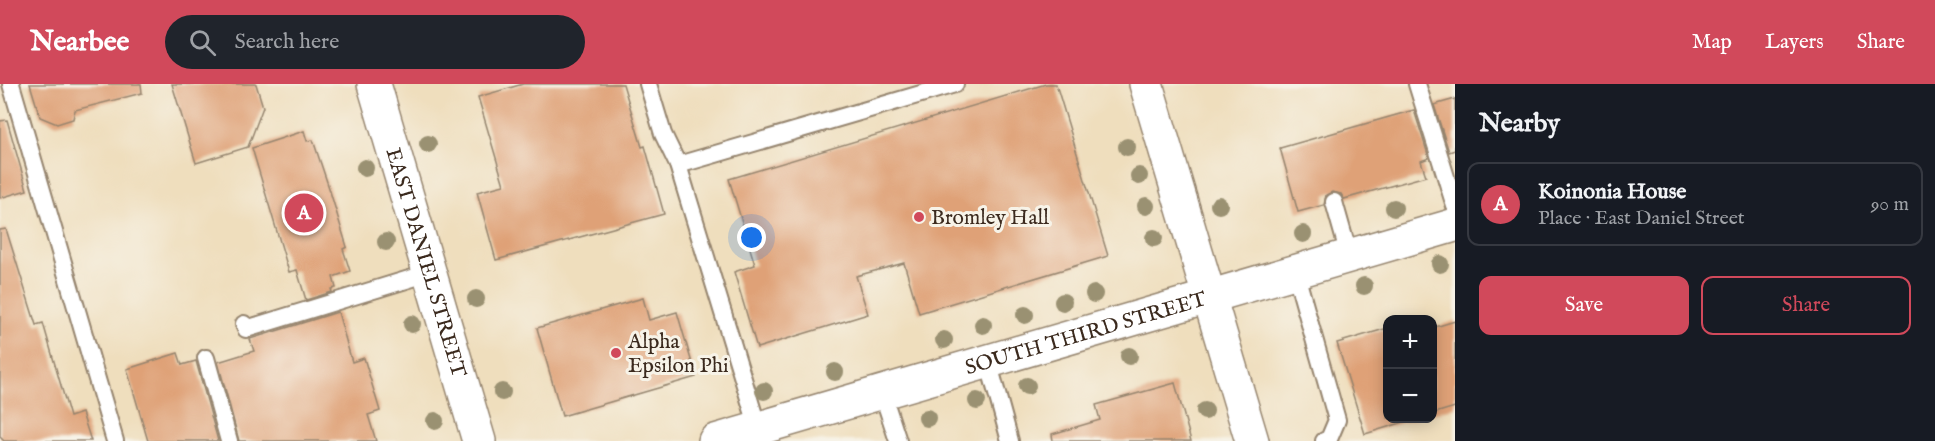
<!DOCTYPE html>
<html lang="en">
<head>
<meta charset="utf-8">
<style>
	:root { --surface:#171b24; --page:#20242c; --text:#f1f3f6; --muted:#9ea1a6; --line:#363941; --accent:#d1495b }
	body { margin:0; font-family:"IM FELL English",serif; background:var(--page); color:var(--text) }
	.controls { position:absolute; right:18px; bottom:18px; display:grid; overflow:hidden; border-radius:12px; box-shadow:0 3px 15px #0003 }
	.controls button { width:54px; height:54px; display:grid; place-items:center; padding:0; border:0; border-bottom:2px solid var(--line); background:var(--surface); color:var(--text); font:30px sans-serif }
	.you { position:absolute; left:752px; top:154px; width:21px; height:21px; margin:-15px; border:4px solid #fff; border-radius:50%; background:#1a73e8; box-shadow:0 0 0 9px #1a73e833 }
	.badge { display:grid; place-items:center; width:39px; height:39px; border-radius:50%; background:var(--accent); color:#fff; font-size:20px; font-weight:700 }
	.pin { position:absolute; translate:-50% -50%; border:3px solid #fff; box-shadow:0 2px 6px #0006 }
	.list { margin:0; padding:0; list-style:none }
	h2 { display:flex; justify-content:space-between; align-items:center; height:78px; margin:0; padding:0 24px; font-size:26px }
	h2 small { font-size:20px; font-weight:400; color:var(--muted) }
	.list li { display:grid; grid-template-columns:39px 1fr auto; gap:18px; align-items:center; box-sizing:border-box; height:84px; margin:0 12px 12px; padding:0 12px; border:2px solid var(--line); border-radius:12px }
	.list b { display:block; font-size:22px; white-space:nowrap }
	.list p { margin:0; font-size:20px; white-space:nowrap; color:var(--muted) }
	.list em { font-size:20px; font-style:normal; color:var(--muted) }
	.actions { display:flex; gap:12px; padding:18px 24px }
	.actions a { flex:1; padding:14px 0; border:2px solid var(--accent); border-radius:12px; text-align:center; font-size:21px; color:var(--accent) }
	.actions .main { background:var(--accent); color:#fff }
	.icon { flex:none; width:33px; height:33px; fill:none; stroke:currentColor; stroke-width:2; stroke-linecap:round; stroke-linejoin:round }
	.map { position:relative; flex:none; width:1455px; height:357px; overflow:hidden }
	header { display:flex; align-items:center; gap:36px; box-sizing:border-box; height:84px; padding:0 30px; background:var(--accent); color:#fff }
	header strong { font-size:28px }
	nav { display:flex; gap:33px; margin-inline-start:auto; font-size:21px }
	.search { width:420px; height:54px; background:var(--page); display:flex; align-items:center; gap:15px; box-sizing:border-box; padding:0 21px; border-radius:33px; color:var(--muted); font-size:22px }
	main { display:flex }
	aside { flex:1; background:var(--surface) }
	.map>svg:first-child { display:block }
	.building { fill:#dfa177 }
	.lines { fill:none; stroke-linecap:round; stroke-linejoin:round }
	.service-casing { stroke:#95846e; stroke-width:20 }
	.minor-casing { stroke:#95846e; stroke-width:36 }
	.service { stroke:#fff; stroke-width:16 }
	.minor { stroke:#fff; stroke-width:33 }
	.tree { fill:#9a9172 }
	.poi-dot { fill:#d1495b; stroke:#f7f3e8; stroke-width:2 }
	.labels { text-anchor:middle; stroke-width:6; stroke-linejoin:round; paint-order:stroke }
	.poi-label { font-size:21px; fill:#3b2a1e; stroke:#f7f3e8; text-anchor:start }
	.street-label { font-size:21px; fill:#3b2a1e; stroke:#f7f3e8 }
</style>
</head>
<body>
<header>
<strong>Nearbee</strong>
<div class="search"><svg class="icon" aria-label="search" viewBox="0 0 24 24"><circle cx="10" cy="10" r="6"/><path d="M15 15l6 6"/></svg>Search here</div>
<nav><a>Map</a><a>Layers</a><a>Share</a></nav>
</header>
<main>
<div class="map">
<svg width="1455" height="357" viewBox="0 0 1455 357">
	<rect width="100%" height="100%" fill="#f7f3e8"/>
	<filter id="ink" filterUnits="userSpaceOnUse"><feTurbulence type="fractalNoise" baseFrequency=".0167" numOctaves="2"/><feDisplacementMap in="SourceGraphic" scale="12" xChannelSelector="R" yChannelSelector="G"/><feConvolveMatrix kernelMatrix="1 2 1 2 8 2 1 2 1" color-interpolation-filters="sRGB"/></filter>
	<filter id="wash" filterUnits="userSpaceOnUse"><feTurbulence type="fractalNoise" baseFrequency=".008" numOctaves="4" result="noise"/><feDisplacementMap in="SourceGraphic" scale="24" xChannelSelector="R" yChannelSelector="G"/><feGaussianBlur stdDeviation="1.35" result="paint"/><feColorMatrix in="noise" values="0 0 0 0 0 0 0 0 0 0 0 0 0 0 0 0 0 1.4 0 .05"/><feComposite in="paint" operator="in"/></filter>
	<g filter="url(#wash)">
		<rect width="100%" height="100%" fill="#efdebd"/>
		<g id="blocks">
			<g class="building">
				<polygon points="30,0 141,0 142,9 75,26 73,35 57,40 40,33"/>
				<polygon points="172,0 256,0 263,23 248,63 196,79"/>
				<polygon points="523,0 623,0 642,63 645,62 664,130 496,176 477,108 504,101 478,13"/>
				<polygon points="1046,0 1056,0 1108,172 919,229 904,179 856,192 868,230 757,264 734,188 755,181 729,95"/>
				<polygon points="1455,15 1455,66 1449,68 1434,21"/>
				<polygon points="1414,26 1429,74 1421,77 1426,92 1344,115 1341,110 1332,108 1326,111 1324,121 1298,128 1280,64"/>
				<polygon points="7,36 27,106 0,114 0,37"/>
				<polygon points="304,47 307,57 313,56 329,104 347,163 343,165 350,187 333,193 336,204 331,205 332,208 306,216 297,186 289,188 252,64"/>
				<polygon points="6,145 36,241 43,239 70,333 82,329 91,357 4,357 0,353 0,146"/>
				<polygon points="643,214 649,236 677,228 696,293 562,332 537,244"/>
				<polygon points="338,228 352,278 364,274 380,327 368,331 376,357 239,357 218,278 254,267 250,255"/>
				<polygon points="1455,237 1455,323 1432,330 1432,244"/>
				<polygon points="1388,244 1388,334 1417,334 1365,350 1337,259"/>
				<polygon points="178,269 182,281 196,277 218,357 148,357 127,285"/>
				<polygon points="1175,299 1191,357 1053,357 1052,350 1100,336 1096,321"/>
			</g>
		</g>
	</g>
	<g filter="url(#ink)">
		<use href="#blocks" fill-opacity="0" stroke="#95846e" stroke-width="1.5"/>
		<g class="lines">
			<g class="service-casing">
				<g id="service">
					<polyline points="11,0 115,357"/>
					<polyline points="648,0 663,50 678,81 758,344"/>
					<polyline points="1417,0 1455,122"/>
					<polyline points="678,81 955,0"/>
					<polyline points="1334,118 1349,171"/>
					<polyline points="1295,187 1337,336 1329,355 1324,357"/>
					<polyline points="244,240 246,245 429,189"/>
					<polyline points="206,274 229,357"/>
					<polyline points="988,277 1010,357"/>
					<polyline points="882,308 898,357"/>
				</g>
			</g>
			<g class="minor-casing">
				<g id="minor">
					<path id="s1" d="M 374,0 L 479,357"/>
					<polyline points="1146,0 1252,357"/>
					<path id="s2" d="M 715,357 L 1455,141"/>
				</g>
			</g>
			<use href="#service" class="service"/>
			<use href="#minor" class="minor"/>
		</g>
		<g class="tree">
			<circle cx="428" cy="60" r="9"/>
			<circle cx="1127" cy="63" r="9"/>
			<circle cx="365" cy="84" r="9"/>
			<circle cx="1139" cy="92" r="9"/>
			<circle cx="1219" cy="121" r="9"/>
			<circle cx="1146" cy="122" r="9"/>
			<circle cx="1394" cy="124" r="9"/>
			<circle cx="1303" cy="150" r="9"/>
			<circle cx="1154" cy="154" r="9"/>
			<circle cx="386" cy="158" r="9"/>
			<circle cx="1440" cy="180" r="9"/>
			<circle cx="1364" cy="202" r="9"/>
			<circle cx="1094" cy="210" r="9"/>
			<circle cx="476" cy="215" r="9"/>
			<circle cx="1063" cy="218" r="9"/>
			<circle cx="1025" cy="231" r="9"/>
			<circle cx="412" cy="240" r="9"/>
			<circle cx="983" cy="241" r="9"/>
			<circle cx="944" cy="256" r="9"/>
			<circle cx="1129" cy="272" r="9"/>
			<circle cx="835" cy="288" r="9"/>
			<circle cx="1027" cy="302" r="9"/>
			<circle cx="764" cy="307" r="9"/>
			<circle cx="502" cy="308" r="9"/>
			<circle cx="977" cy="317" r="9"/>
			<circle cx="1205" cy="327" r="9"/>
			<circle cx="927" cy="334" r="9"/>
			<circle cx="435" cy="337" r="9"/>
		</g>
	</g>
	<g class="poi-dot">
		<circle cx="919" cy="133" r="6"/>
		<circle cx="616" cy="269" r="6"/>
	</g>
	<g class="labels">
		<g class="poi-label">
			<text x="931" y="140">Bromley Hall</text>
			<text x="628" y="264">Alpha<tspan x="628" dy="24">Epsilon Phi</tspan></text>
		</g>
		<g class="street-label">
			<text dy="7" stroke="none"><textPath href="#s1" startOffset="186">EAST DANIEL STREET</textPath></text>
			<text dy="7" stroke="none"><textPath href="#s2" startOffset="386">SOUTH THIRD STREET</textPath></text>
		</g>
	</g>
</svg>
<div class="controls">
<button>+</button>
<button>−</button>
</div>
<div class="you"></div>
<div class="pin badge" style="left:304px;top:129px">A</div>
</div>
<aside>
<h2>Nearby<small></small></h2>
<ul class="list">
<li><span class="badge">A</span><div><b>Koinonia House</b><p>Place · East Daniel Street</p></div><em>90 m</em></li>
</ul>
<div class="actions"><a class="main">Save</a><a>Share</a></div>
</aside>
</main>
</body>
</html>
